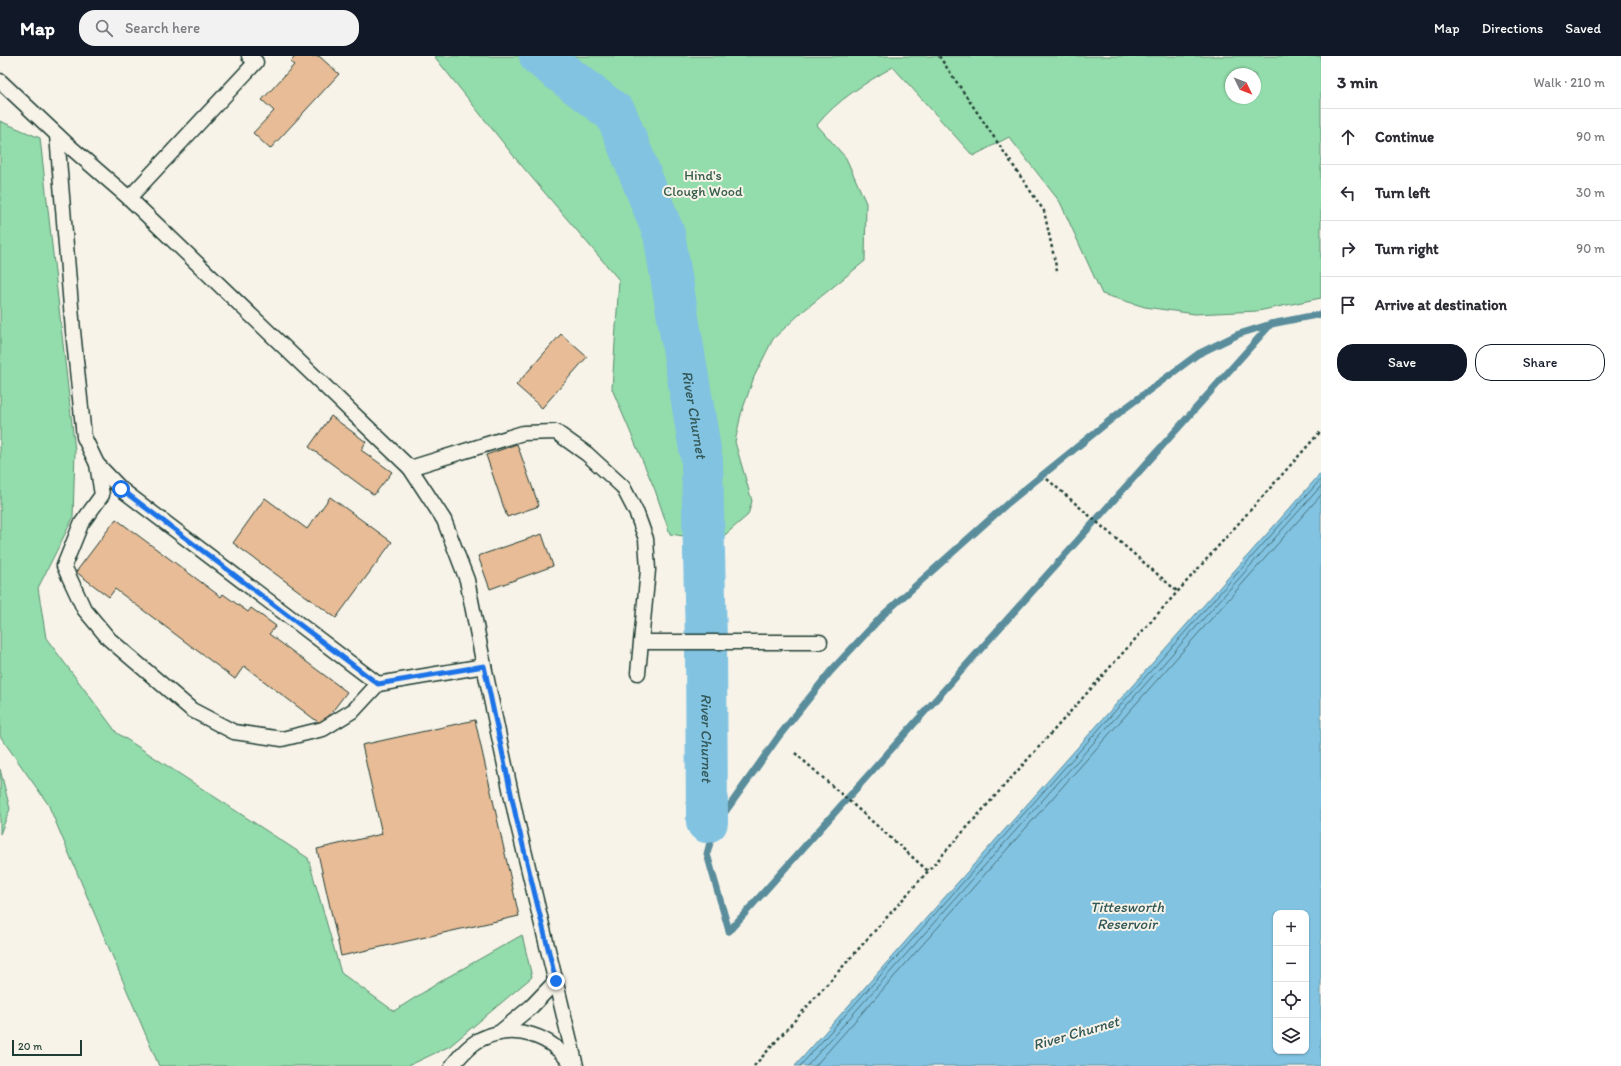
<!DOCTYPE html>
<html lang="en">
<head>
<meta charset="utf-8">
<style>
	:root { --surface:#fff; --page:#f2f2f3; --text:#2b2b33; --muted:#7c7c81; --line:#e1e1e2; --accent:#111827 }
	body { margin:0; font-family:Itim,sans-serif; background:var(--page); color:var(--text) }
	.controls { position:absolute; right:12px; bottom:12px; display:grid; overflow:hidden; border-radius:8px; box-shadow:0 1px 3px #0004 }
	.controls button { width:36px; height:36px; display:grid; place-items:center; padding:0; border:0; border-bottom:1px solid var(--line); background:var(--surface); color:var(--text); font:20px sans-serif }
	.compass { position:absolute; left:1225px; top:12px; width:36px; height:36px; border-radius:50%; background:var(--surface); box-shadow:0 1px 3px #0004; rotate:133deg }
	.scale { position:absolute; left:12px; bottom:10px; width:70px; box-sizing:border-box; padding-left:4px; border:2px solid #1f3d34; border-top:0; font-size:11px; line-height:14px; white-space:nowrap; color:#1f3d34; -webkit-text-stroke:3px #f7f3e8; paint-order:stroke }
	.stop { position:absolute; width:12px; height:12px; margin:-9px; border:3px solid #1a73e8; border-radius:50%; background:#fff }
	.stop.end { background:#1a73e8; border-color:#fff; box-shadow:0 1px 4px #0008 }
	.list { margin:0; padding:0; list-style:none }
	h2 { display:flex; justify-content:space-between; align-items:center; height:52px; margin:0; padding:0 16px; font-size:17px }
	h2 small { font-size:13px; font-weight:400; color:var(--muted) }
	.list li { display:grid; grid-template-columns:26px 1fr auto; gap:12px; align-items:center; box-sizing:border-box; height:56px; padding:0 16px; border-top:1px solid var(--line) }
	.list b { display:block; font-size:15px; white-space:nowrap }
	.list em { font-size:13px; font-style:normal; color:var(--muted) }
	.actions { display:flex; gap:8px; padding:12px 16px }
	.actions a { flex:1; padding:9px 0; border:1px solid var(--accent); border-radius:16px; text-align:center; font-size:14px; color:var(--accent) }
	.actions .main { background:var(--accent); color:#fff }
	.icon { flex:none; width:22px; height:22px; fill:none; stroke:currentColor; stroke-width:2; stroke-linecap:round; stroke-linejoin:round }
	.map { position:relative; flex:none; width:1321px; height:1010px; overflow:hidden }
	header { display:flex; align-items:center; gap:24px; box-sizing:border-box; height:56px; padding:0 20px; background:var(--accent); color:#fff }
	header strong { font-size:19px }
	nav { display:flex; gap:22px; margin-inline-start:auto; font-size:14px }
	.search { width:280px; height:36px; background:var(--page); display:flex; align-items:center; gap:10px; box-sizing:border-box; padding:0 14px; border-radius:16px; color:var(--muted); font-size:15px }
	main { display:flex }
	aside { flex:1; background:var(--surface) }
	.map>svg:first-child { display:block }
	.green { fill:#93dcab; stroke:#598c70; fill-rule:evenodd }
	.water { fill:#82c3e2; stroke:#5a8d9c; fill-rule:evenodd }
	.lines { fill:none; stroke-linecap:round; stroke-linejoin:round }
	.shore { stroke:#47737a; stroke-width:1 }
	.stream { stroke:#5a8d9c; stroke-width:7 }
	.river { stroke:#82c3e2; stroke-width:42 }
	.building { fill:#e7bc97; stroke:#1f3d34 }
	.service-casing { stroke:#1f3d34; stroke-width:17 }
	.path { stroke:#1f3d34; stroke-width:2.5; stroke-dasharray:3 3; stroke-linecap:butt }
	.service { stroke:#f7f3e8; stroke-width:14 }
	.route { stroke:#1a73e8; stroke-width:5 }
	.labels { text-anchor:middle; stroke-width:4; stroke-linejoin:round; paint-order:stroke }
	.park-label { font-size:14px; fill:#365d4c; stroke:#f7f3e8 }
	.water-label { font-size:15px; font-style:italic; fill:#335857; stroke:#f7f3e8 }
</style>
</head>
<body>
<header>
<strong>Map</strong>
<div class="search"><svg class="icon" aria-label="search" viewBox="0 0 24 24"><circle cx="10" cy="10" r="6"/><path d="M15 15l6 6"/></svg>Search here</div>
<nav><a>Map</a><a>Directions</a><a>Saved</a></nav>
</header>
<main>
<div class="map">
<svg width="1321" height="1010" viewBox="0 0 1321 1010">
	<rect width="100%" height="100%" fill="#f7f3e8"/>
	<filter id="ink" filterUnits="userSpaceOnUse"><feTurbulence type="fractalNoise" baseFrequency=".025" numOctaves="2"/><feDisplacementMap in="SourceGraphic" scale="8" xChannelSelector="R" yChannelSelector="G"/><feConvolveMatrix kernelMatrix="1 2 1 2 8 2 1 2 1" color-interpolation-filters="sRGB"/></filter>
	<g filter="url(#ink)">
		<g class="green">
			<path d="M 434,0 L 1321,0 L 1321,242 L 1258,255 L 1195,258 L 1145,251 L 1102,238 L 1060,146 L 1009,81 L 973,100 L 893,11 C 865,27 837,44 817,69 L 846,102 L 866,147 L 865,205 L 802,256 L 773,283 L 754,321 L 741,358 L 735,386 L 752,445 L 748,459 L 718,485 L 670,478 L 655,434 L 612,333 L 619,224 L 516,103 ZM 1231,18 L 1255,18 L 1255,42 L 1231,42 Z"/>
			<polygon points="0,65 40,82 75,395 73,462 38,532 46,582 117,677 308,802 341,917 394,955 446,922 522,879 532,921 450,990 408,1010 159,1010 48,748 0,680"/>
			<polygon points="0,713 10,753 0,778"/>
		</g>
		<path class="water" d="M 1321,417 L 1321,1010 L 795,1010 ZM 1276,857 L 1306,857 L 1306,995 L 1276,995 Z"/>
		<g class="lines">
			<g class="shore">
				<polyline points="800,1010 1321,423"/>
				<polyline points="807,1010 1321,430"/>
				<polyline points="815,1010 1321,439"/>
			</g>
			<g class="stream">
				<polyline points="723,759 779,680 830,616 884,558 1008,447 1124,353 1198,298 1239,278 1271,268 1321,258"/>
				<polyline points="712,779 707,798 729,875"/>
				<polyline points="729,875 1271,268"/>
			</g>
			<path class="river" id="s1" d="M 540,0 L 616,58 L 664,178 L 702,405 L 706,587 L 707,766"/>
		</g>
		<g class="building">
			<polygon points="296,0 319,0 339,18 270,93 253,77 274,55 262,44 294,9 290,6"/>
			<polygon points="561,278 587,301 542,352 516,329"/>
			<polygon points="331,360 366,386 361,394 392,416 374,439 309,391"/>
			<polygon points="517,388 539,450 507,461 486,399"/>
			<polygon points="330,441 392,486 336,562 233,487 265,442 307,473"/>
			<polygon points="116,463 221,541 223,538 248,556 251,552 276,570 269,578 347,636 322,669 244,610 235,623 115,533 109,541 76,516"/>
			<polygon points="542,478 553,510 490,533 478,500"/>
			<polygon points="475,664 519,860 341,900 317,793 382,778 362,689"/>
		</g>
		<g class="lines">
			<g class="service-casing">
				<g id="service">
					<polyline points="0,25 68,89 129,142 410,412 523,377 556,376 587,398 623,431 637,458 646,483 648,514 638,617"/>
					<polyline points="57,79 73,275 84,381 97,408 121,433 378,628"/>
					<polyline points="129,142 256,6 249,0"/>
					<polyline points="97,408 102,439 81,468 64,510 84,553 109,583 192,654 234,676 282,683 323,673 354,654 378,628 484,610 467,524 444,464 410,412"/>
					<polyline points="642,586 820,586"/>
					<polyline points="484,610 516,761 576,1010"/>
					<polyline points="499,977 532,950 556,925"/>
					<path d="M 452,1010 C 460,1000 469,989 481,983 C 515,967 552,979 572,1010"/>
				</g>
			</g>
			<g class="path">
				<polyline points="939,0 1044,155 1057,215"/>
				<polyline points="1047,423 1178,536"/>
				<polyline points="795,697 928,815"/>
				<polyline points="754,1010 1321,375"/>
			</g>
			<use href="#service" class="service"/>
		</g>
	</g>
	<g class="lines" filter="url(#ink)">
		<polyline class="route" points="121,433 378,628 484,610 516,761 556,925"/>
	</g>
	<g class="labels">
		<g class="park-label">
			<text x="703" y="124">Hind's<tspan x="703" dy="16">Clough Wood</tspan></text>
		</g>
		<g class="water-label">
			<text dy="5" stroke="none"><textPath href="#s1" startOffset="408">River Churnet</textPath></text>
			<text dy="5" stroke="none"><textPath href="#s1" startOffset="732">River Churnet</textPath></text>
			<text x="1127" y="856">Tittesworth<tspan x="1127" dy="17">Reservoir</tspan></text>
			<text transform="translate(1076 977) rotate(-16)" y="5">River Churnet</text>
		</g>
	</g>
</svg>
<div class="controls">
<button>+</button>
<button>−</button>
<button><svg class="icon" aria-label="locate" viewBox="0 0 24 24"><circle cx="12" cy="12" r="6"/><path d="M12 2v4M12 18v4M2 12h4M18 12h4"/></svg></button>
<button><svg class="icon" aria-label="layers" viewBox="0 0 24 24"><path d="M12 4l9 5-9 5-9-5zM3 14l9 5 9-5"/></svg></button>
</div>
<svg class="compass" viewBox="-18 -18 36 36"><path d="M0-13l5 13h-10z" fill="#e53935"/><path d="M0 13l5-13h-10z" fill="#7c7c81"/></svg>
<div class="scale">20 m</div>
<div class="stop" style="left:121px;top:433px"></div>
<div class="stop end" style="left:556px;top:925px"></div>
</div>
<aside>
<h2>3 min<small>Walk · 210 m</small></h2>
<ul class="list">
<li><svg class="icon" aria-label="ahead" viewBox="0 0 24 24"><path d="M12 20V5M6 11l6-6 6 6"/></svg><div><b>Continue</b></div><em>90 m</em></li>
<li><svg class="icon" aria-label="left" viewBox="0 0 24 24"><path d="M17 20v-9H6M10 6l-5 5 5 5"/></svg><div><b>Turn left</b></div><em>30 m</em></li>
<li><svg class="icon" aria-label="right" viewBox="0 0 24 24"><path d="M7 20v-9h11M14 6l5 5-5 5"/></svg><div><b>Turn right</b></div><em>90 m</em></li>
<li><svg class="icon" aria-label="arrive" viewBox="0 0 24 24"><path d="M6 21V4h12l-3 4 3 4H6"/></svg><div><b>Arrive at destination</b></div></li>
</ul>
<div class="actions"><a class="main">Save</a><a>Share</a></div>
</aside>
</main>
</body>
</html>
